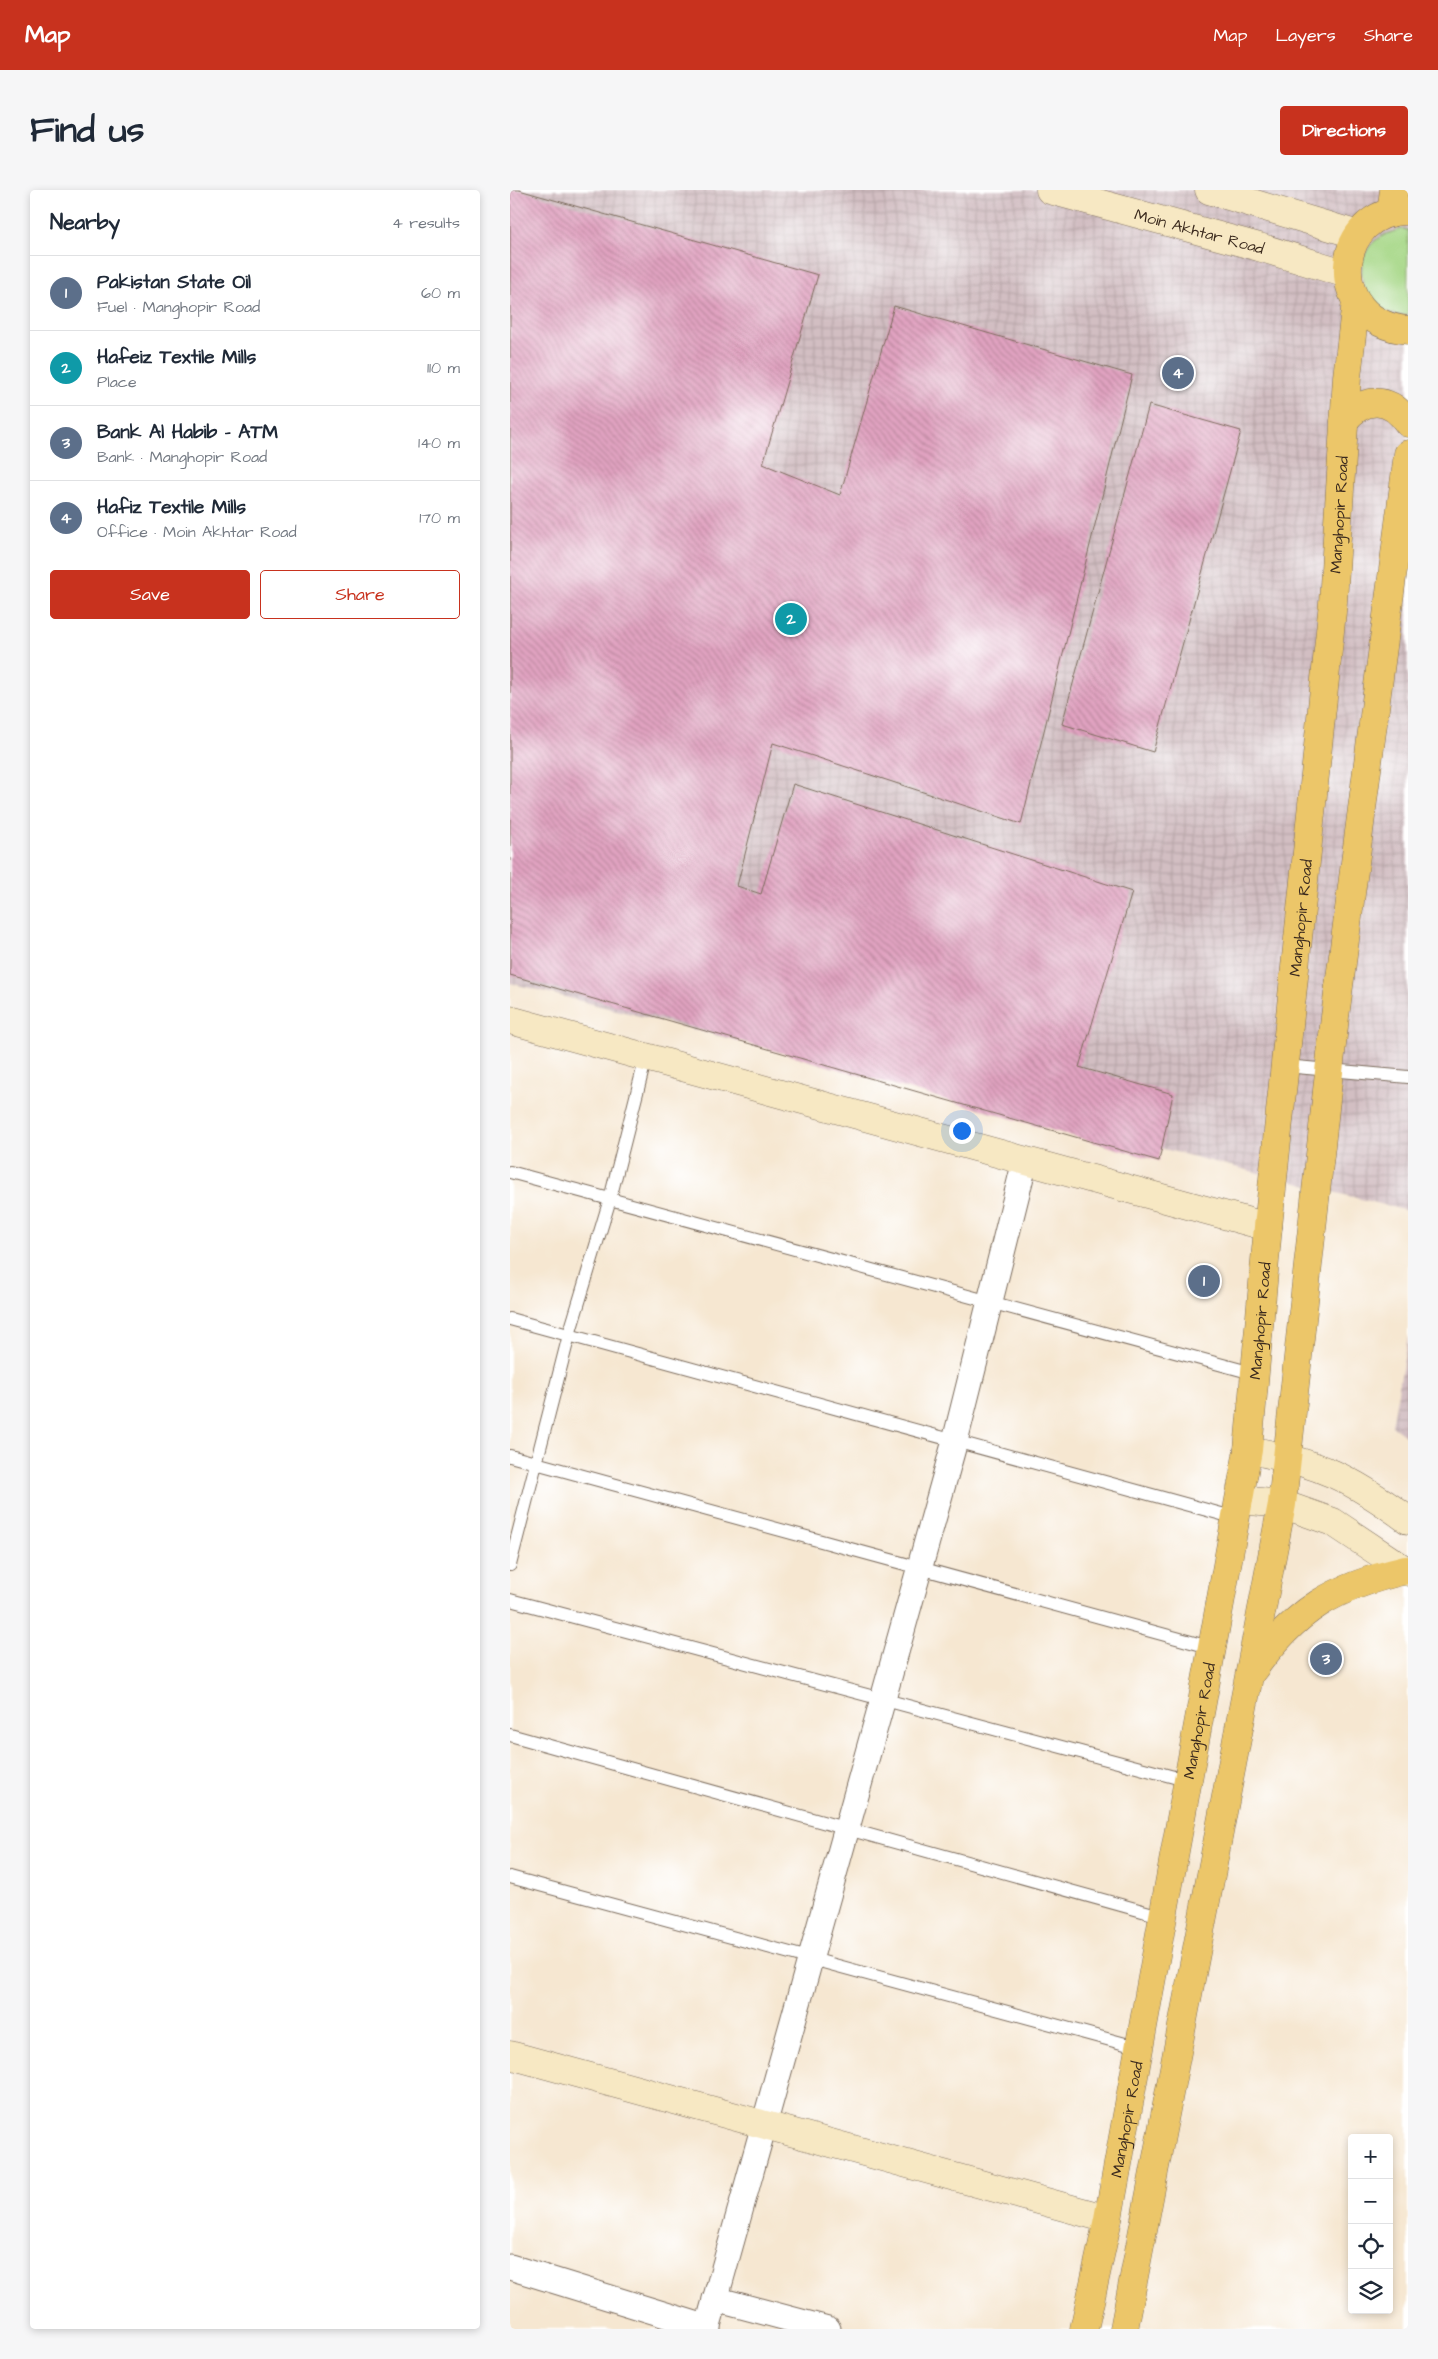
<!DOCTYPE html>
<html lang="en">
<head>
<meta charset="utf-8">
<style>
	:root { --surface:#fff; --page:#f6f6f7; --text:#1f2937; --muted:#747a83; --line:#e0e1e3; --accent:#c8321e }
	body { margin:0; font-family:"Architects Daughter",sans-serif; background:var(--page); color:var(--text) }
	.controls { position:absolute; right:15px; bottom:15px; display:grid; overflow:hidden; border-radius:5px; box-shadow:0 2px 8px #0003 }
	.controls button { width:45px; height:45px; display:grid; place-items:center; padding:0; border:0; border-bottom:1px solid var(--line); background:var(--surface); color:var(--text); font:25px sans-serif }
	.you { position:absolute; left:451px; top:940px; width:18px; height:18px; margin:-12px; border:4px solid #fff; border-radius:50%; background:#1a73e8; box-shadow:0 0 0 8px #1a73e833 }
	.badge { display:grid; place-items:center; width:32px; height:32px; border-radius:50%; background:var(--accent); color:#fff; font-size:16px; font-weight:700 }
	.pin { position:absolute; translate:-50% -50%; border:2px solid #fff; box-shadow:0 1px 5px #0006 }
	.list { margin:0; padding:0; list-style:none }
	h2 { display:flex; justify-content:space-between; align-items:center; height:65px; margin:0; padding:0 20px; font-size:21px }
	h2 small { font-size:16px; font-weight:400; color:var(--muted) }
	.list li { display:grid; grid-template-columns:32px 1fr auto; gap:15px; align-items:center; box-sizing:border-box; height:75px; padding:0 20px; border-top:1px solid var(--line) }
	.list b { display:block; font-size:19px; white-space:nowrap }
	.list p { margin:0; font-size:16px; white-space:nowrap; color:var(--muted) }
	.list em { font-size:16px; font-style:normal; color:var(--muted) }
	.actions { display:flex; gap:10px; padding:15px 20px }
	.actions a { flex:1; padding:11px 0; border:1px solid var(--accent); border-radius:5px; text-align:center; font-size:18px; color:var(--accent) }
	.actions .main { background:var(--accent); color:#fff }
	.icon { flex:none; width:28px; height:28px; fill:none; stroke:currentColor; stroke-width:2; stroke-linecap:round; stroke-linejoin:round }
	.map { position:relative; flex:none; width:898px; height:2139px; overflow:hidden; border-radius:5px }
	header { display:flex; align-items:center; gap:30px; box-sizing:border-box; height:70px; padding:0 25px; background:var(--accent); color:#fff }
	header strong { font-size:24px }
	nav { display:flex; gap:28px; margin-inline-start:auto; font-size:18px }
	.intro { display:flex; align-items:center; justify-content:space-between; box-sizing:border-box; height:120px; padding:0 30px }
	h1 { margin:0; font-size:35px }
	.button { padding:12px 22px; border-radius:5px; background:var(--accent); color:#fff; font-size:18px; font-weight:700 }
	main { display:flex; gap:30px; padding:0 30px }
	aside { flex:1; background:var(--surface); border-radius:5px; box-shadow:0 2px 8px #0003 }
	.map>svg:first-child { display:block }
	.industrial { fill:url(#industrial-grid) }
	.green { fill:#a6d786; stroke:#708052 }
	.building { fill:url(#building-back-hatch) }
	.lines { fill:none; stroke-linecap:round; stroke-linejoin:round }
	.lane-casing { stroke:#7c6c5d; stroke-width:14 }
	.street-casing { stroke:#7c6c5d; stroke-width:27 }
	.secondary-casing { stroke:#7c6c5d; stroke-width:29 }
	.primary-casing { stroke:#7c6c5d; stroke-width:29 }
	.lane { stroke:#fff; stroke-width:12 }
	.street { stroke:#fff; stroke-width:25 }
	.secondary { stroke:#f7e8c3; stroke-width:28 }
	.primary { stroke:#ecc669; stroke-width:28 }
	.labels { text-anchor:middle; stroke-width:4; stroke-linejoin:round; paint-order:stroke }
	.street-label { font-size:16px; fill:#3b2a1e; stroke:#fff }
</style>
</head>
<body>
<header>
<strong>Map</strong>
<nav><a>Map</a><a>Layers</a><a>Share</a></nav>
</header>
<div class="intro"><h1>Find us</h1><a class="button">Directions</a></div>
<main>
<aside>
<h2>Nearby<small>4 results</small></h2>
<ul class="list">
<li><span class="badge" style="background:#5c6f8a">1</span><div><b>Pakistan State Oil</b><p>Fuel · Manghopir Road</p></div><em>60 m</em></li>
<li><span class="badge" style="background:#0f9aa8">2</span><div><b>Hafeiz Textile Mills</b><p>Place</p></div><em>110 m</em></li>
<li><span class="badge" style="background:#5c6f8a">3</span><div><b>Bank Al Habib - ATM</b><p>Bank · Manghopir Road</p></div><em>140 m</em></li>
<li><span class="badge" style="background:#5c6f8a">4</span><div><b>Hafiz Textile Mills</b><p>Office · Moin Akhtar Road</p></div><em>170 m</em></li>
</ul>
<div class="actions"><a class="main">Save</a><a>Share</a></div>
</aside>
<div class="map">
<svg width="898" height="2139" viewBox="0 0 898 2139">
	<defs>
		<pattern id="industrial-grid" width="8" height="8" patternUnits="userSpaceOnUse" patternTransform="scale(1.25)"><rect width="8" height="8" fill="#d2bec2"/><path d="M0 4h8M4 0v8" fill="none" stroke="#b5a3a6"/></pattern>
		<pattern id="building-back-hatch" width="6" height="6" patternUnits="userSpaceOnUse" patternTransform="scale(1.25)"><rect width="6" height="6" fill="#e1a3c1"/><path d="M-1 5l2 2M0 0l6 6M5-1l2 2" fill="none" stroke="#b8859c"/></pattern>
	</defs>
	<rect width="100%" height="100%" fill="#fff"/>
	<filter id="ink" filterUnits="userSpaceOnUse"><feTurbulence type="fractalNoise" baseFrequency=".02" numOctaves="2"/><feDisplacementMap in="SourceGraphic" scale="10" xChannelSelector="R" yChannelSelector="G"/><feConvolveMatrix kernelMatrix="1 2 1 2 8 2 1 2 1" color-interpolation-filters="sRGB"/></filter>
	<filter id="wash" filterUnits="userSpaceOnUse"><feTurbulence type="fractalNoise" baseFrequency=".0096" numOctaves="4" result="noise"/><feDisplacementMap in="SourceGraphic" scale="20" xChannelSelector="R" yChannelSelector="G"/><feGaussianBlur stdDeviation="1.12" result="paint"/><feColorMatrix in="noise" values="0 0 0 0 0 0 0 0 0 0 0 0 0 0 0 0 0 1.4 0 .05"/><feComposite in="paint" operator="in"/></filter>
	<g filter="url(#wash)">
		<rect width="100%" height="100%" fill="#f6e7d1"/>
		<g class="industrial">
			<polygon points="0,0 898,0 898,1021 0,793"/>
			<polygon points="898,1146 898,1248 882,1236"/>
		</g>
		<path class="green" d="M 891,39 L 898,40 L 898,125 C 861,129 839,85 860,56 C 868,46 879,43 891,39 Z"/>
		<g id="blocks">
			<g class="building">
				<polygon points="0,0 9,0 308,85 253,274 330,305 384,116 622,185 511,634 263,553 227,696 251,704 283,594 622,702 569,877 663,904 649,971 0,785"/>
				<polygon points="639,215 731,241 643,562 552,534"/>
			</g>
		</g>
	</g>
	<g filter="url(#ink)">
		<use href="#blocks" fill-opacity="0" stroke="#7c6c5d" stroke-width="1"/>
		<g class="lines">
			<g class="lane-casing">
				<g id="lane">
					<polyline points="775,876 898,887"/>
					<polyline points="0,982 746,1184"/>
					<polyline points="0,1129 726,1328"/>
					<polyline points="0,1266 703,1458"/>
					<polyline points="0,1375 59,1145 100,1009 136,867"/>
					<polyline points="0,1410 679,1591"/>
					<polyline points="0,1545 654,1727"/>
					<polyline points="0,1687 630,1858"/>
				</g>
			</g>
			<g class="street-casing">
				<g id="street">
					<polyline points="0,2077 198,2138"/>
					<polyline points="205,2109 318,2139"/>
					<polyline points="197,2139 445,1251 515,971"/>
				</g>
			</g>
			<g class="secondary-casing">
				<g id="secondary">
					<path id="s1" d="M 540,0 L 749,57 L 837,84"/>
					<polyline points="699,0 848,45"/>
					<polyline points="0,830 758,1037"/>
					<path d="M 738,1260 C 808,1272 841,1288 898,1330"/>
					<polyline points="730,1310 772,1314 823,1332 898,1382"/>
					<polyline points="0,1865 598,2029"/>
				</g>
			</g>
			<g class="primary-casing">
				<g id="primary">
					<path d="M 898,21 C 824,18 812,132 898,140"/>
					<polyline points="881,23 884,0"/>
					<path d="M 834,231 C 854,206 880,206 898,233"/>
					<path d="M 743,1480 C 786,1419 824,1397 896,1380"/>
					<path id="s2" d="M 574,2139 L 598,2029 L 738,1260 L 758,1037 L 823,412 L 837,187 L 846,111"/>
					<polyline points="614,2139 772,1314 825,827 898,264"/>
				</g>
			</g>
			<use href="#lane" class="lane"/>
			<use href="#street" class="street"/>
			<use href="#secondary" class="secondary"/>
			<use href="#primary" class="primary"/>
		</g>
	</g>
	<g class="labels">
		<g class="street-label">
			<text dy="6" stroke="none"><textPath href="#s1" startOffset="155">Moin Akhtar Road</textPath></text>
			<text dy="6" stroke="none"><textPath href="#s2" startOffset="1834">Manghopir Road</textPath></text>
			<text dy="6" stroke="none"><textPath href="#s2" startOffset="1429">Manghopir Road</textPath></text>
			<text dy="6" stroke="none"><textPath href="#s2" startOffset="1024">Manghopir Road</textPath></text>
			<text dy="6" stroke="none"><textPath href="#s2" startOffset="619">Manghopir Road</textPath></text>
			<text dy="6" stroke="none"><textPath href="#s2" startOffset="214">Manghopir Road</textPath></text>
		</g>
	</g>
</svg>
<div class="controls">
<button>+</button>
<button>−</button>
<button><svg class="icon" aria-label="locate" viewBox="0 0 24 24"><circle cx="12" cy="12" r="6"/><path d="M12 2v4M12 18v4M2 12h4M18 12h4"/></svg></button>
<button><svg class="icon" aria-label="layers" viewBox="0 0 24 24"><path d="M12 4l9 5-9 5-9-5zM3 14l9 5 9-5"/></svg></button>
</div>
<div class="you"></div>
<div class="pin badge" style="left:694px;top:1091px;background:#5c6f8a">1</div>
<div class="pin badge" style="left:281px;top:429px;background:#0f9aa8">2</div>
<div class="pin badge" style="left:816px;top:1469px;background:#5c6f8a">3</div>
<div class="pin badge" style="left:668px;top:183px;background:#5c6f8a">4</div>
</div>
</main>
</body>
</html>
